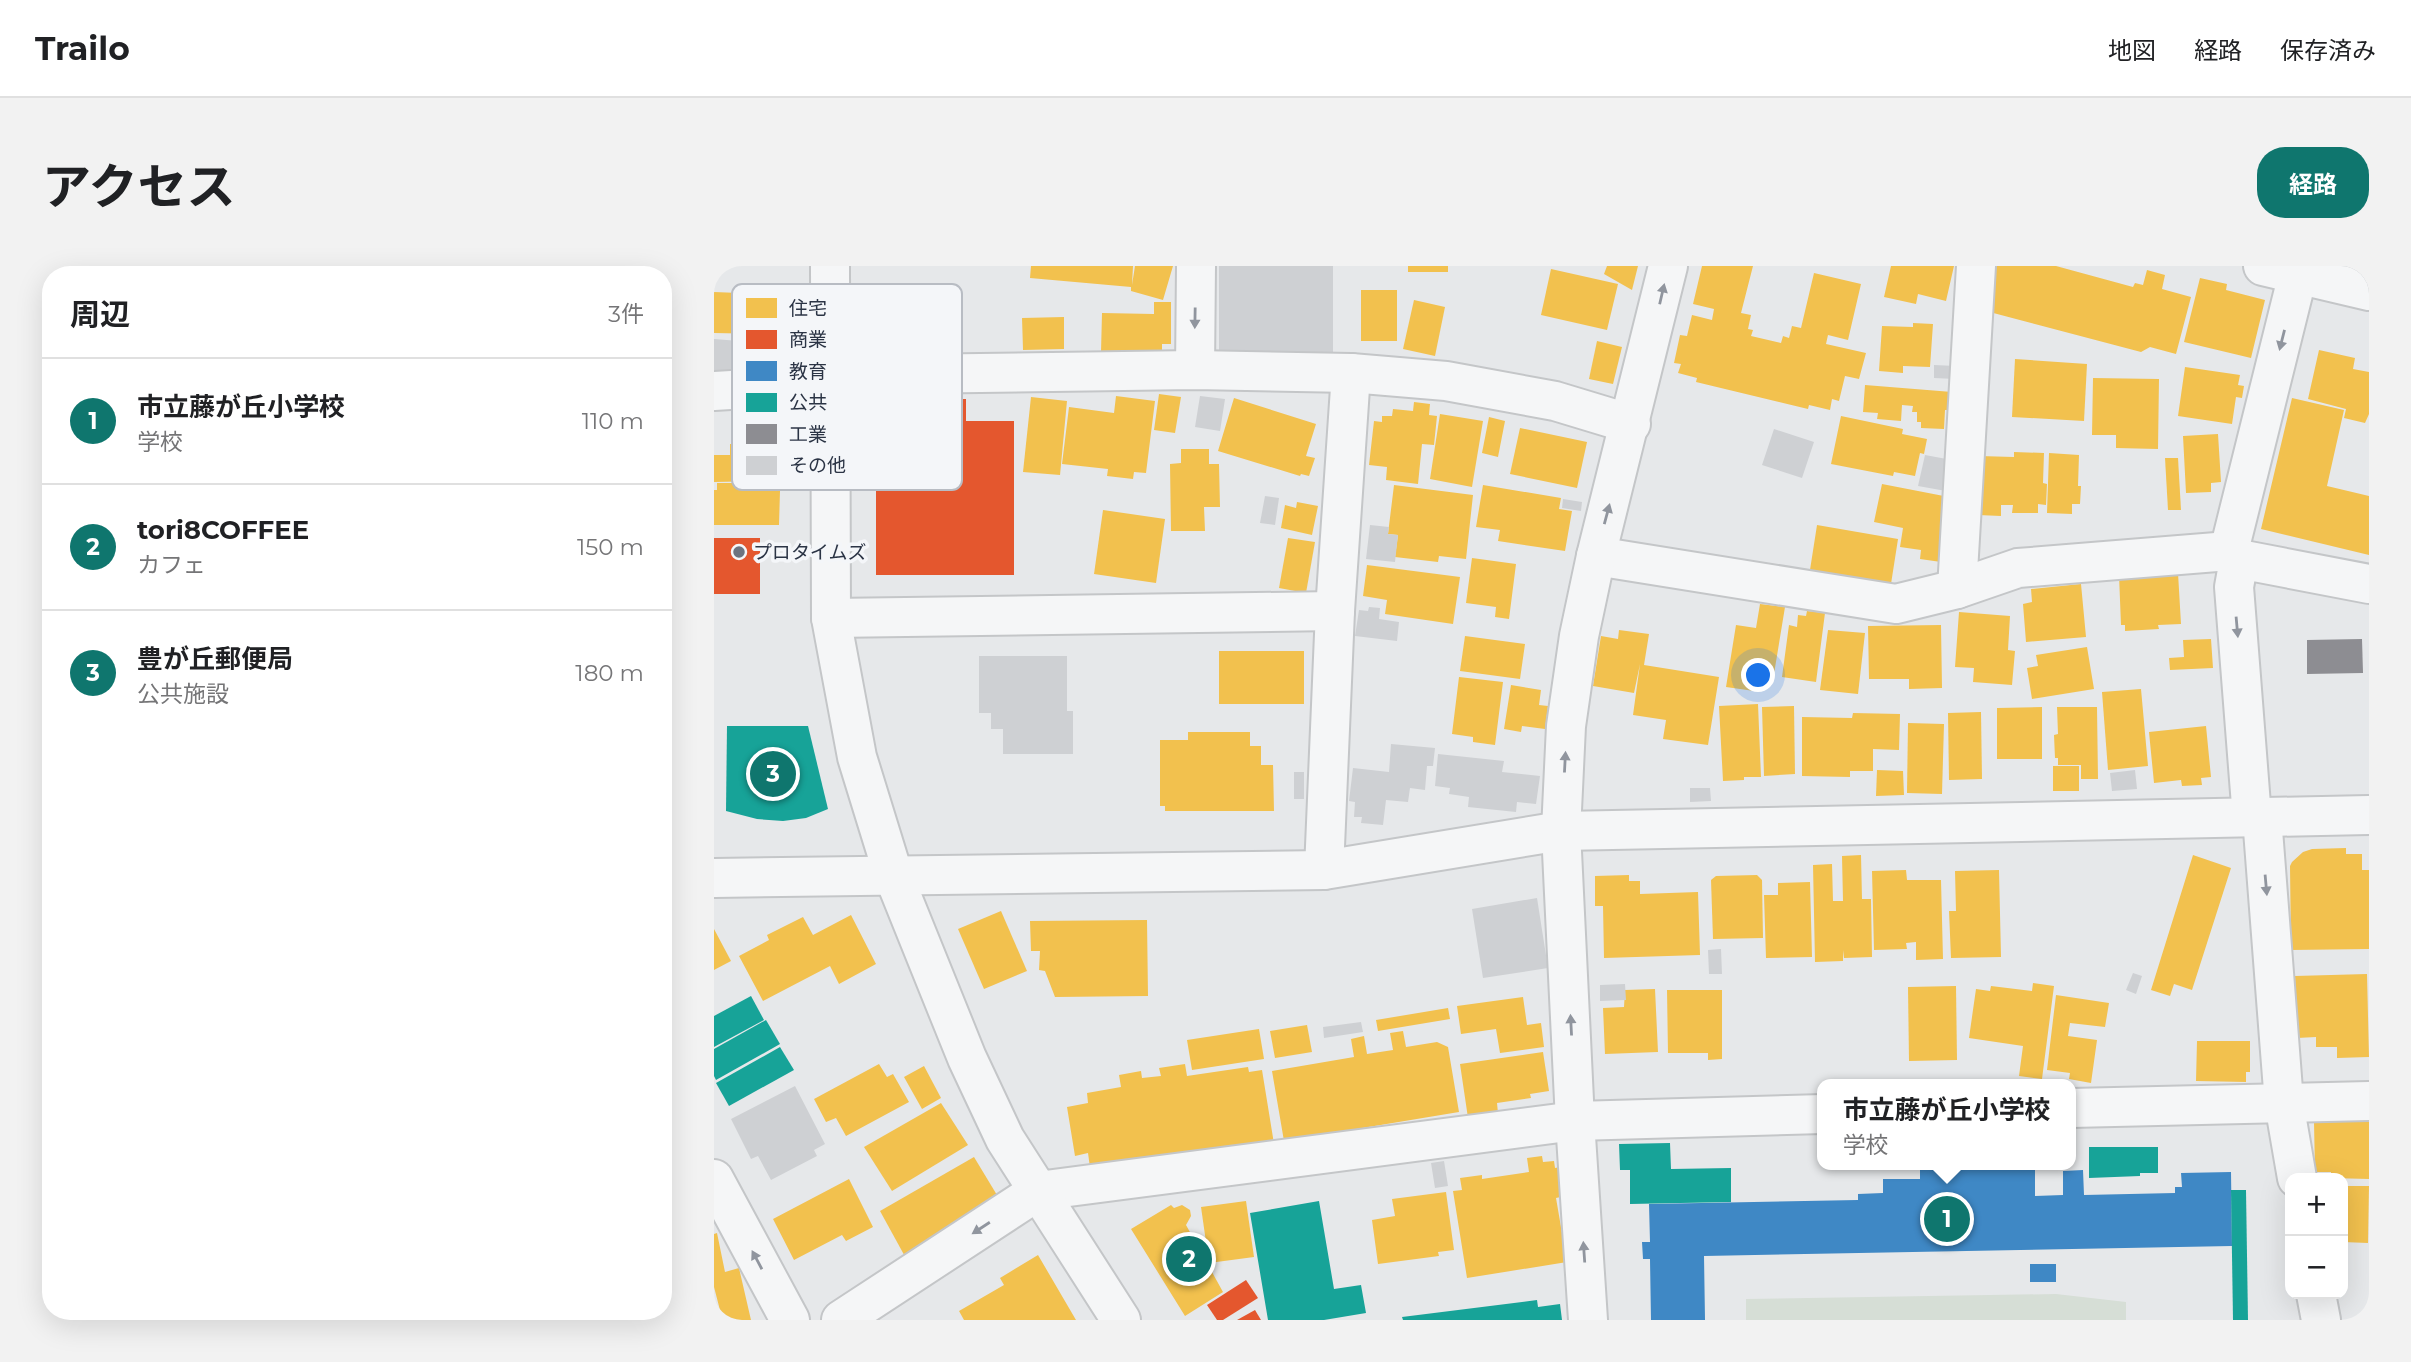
<!DOCTYPE html>
<html lang="ja">
<head>
<meta charset="utf-8">
<style>
	:root { --surface:#fff; --page:#f2f2f2; --text:#202124; --muted:#757577; --line:#e0e0e0; --accent:#0f766e }
	body { margin:0; font-family:Montserrat,"Noto Sans JP",sans-serif; background:var(--page); color:var(--text) }
	.controls { position:absolute; right:21px; bottom:21px; display:grid; overflow:hidden; border-radius:14px; box-shadow:0 7px 28px #0002 }
	.controls button { width:63px; height:63px; display:grid; place-items:center; padding:0; border:0; border-bottom:2px solid var(--line); background:var(--surface); color:var(--text); font:35px sans-serif }
	.you { position:absolute; left:1045px; top:410px; width:24px; height:24px; margin:-18px; border:5px solid #fff; border-radius:50%; background:#1a73e8; box-shadow:0 0 0 10px #1a73e833 }
	.badge { display:grid; place-items:center; width:46px; height:46px; border-radius:50%; background:var(--accent); color:#fff; font-size:23px; font-weight:700 }
	.pin { position:absolute; translate:-50% -50%; border:4px solid #fff; box-shadow:0 2px 7px #0006 }
	.popup { position:absolute; left:1103px; top:813px; width:259px; height:91px; box-sizing:border-box; display:grid; place-content:center; border-radius:14px; background:var(--surface); filter:drop-shadow(0 2px 5px #0005); font-size:23px; white-space:nowrap; color:var(--muted) }
	.popup b { font-size:26px; color:var(--text) }
	.popup::after { content:''; position:absolute; left:50%; top:100%; margin-left:-14px; border:14px solid transparent; border-top-color:var(--surface) }
	.list { margin:0; padding:0; list-style:none }
	h2 { display:flex; justify-content:space-between; align-items:center; height:91px; margin:0; padding:0 28px; font-size:30px }
	h2 small { font-size:23px; font-weight:400; color:var(--muted) }
	.list li { display:grid; grid-template-columns:46px 1fr auto; gap:21px; align-items:center; box-sizing:border-box; height:126px; padding:0 28px; border-top:2px solid var(--line) }
	.list b { display:block; font-size:26px; white-space:nowrap }
	.list p { margin:0; font-size:23px; white-space:nowrap; color:var(--muted) }
	.list em { font-size:23px; font-style:normal; color:var(--muted) }
	.map { position:relative; flex:none; width:1655px; height:1054px; overflow:hidden; border-radius:28px }
	header { display:flex; align-items:center; gap:42px; box-sizing:border-box; height:98px; padding:0 35px; background:var(--surface); border-bottom:2px solid var(--line) }
	header strong { font-size:33px }
	nav { display:flex; gap:38px; margin-inline-start:auto; font-size:24px }
	.intro { display:flex; align-items:center; justify-content:space-between; box-sizing:border-box; height:168px; padding:0 42px }
	h1 { margin:0; font-size:49px }
	.button { padding:18px 32px; border-radius:28px; background:var(--accent); color:#fff; font-size:24px; font-weight:700 }
	main { display:flex; gap:42px; padding:0 42px }
	aside { flex:1; background:var(--surface); border-radius:28px; box-shadow:0 7px 28px #0002 }
	.map>svg:first-child { display:block }
	.green { fill:#d6ded6 }
	.homes { fill:#f2c14e }
	.shops { fill:#e4572e }
	.schools { fill:#3f88c5 }
	.public { fill:#17a398 }
	.industry { fill:#8d8d92 }
	.building { fill:#ced0d3 }
	.lines { fill:none; stroke-linecap:round; stroke-linejoin:round }
	.minor-casing { stroke:#c4c6c8; stroke-width:42 }
	.tertiary-casing { stroke:#c4c6c8; stroke-width:42 }
	.minor { stroke:#f5f6f7; stroke-width:38 }
	.tertiary { stroke:#f5f6f7; stroke-width:38 }
	.oneway { fill:#90959e }
	.poi-dot { fill:#6c737f; stroke:#f4f6f9; stroke-width:2.5 }
	.labels { text-anchor:middle; stroke-width:7; stroke-linejoin:round; paint-order:stroke }
	.poi-label { font-size:19px; fill:#2b3445; stroke:#f4f6f9; text-anchor:start }
	.key { fill:#f4f6f9; stroke:#b8bcc3; stroke-width:2 }
	.key-label { font-size:19px; fill:#2b3445 }
</style>
</head>
<body>
<header>
<strong>Trailo</strong>
<nav><a>地図</a><a>経路</a><a>保存済み</a></nav>
</header>
<div class="intro"><h1>アクセス</h1><a class="button">経路</a></div>
<main>
<aside>
<h2>周辺<small>3件</small></h2>
<ul class="list">
<li><span class="badge">1</span><div><b>市立藤が丘小学校</b><p>学校</p></div><em>110 m</em></li>
<li><span class="badge">2</span><div><b>tori8COFFEE</b><p>カフェ</p></div><em>150 m</em></li>
<li><span class="badge">3</span><div><b>豊が丘郵便局</b><p>公共施設</p></div><em>180 m</em></li>
</ul>
</aside>
<div class="map">
<svg width="1655" height="1054" viewBox="0 0 1655 1054">
	<rect width="100%" height="100%" fill="#e6e8ea"/>
	<polygon class="green" points="1342,1028 1412,1036 1412,1054 1032,1054 1032,1033"/>
	<g class="homes">
		<polygon points="317,0 419,0 418,19 421,0 459,0 449,34 417,25 417,21 316,12"/>
		<rect x="694" y="0" width="40" height="6"/>
		<polygon points="893,0 924,0 918,24 890,8"/>
		<polygon points="988,0 1039,0 1027,47 1037,49 1034,63 1039,64 1037,70 1067,77 1069,70 1075,72 1078,60 1087,62 1100,7 1147,18 1134,74 1114,69 1112,78 1152,87 1145,113 1131,110 1125,135 1118,133 1116,144 1095,139 1094,143 982,116 983,112 964,107 967,98 960,97 966,69 973,70 978,49 998,54 1000,43 979,38"/>
		<polygon points="1177,0 1240,0 1232,35 1204,28 1202,38 1170,31"/>
		<polygon points="1279,0 1342,0 1419,21 1421,17 1429,19 1433,4 1451,9 1448,23 1477,31 1462,88 1436,81 1427,86 1268,44"/>
		<polygon points="837,3 904,18 893,64 827,49"/>
		<polygon points="1486,12 1513,18 1512,24 1551,34 1537,92 1470,76"/>
		<rect x="647" y="24" width="36" height="51"/>
		<polygon points="0,26 53,28 52,68 0,67"/>
		<polygon points="700,34 731,41 721,90 689,83"/>
		<polygon points="440,36 457,36 457,78 448,78 448,87 387,86 388,47 440,48"/>
		<polygon points="350,51 350,83 309,84 308,52"/>
		<polygon points="1199,57 1219,58 1216,101 1189,100 1189,107 1165,105 1168,60 1199,61"/>
		<polygon points="883,75 908,81 899,118 875,113"/>
		<polygon points="1605,84 1641,92 1639,103 1655,106 1655,148 1651,157 1630,152 1632,143 1594,133"/>
		<polygon points="1301,93 1373,98 1370,155 1298,151"/>
		<polygon points="1471,101 1526,109 1524,119 1530,120 1528,132 1522,131 1518,158 1464,150"/>
		<polygon points="1379,112 1445,113 1444,183 1402,182 1402,169 1378,169"/>
		<polygon points="1151,119 1238,126 1237,144 1231,144 1230,163 1207,162 1207,156 1203,156 1203,146 1198,146 1199,140 1188,139 1187,155 1163,153 1164,147 1149,146"/>
		<polygon points="445,128 467,131 461,167 440,164"/>
		<polygon points="402,130 441,135 432,207 420,206 419,213 393,210 394,203 348,198 355,141 400,147"/>
		<polygon points="317,131 353,135 346,209 309,206"/>
		<polygon points="520,132 602,158 592,190 601,192 595,210 587,208 586,210 504,185"/>
		<polygon points="1578,132 1630,144 1613,220 1655,230 1655,289 1547,263"/>
		<polygon points="700,136 716,138 715,149 723,150 720,179 708,178 704,218 672,214 673,201 655,199 660,155 668,156 668,150 678,150 679,143 699,145"/>
		<polygon points="726,148 769,155 758,221 716,213"/>
		<polygon points="1127,150 1189,163 1188,168 1213,173 1210,188 1206,187 1201,210 1180,206 1179,210 1117,198"/>
		<polygon points="775,151 791,155 784,191 768,187"/>
		<polygon points="806,162 873,176 863,222 796,208"/>
		<polygon points="1504,168 1507,216 1497,217 1497,226 1472,227 1469,170"/>
		<polygon points="16,178 55,178 55,215 0,216 0,189 16,189"/>
		<polygon points="467,183 495,183 495,198 505,198 506,241 490,241 491,265 457,265 456,198 467,197"/>
		<polygon points="1300,186 1330,187 1329,217 1333,218 1332,239 1324,238 1324,247 1298,247 1299,239 1287,239 1287,250 1264,249 1265,190 1300,191"/>
		<polygon points="1335,187 1365,189 1364,220 1367,220 1366,238 1358,238 1358,248 1333,247"/>
		<polygon points="1451,192 1464,192 1467,244 1454,244"/>
		<polygon points="3,217 46,217 46,225 66,225 65,259 0,259 0,224 3,224"/>
		<polygon points="1168,218 1240,232 1227,296 1206,293 1207,284 1186,281 1189,262 1160,256"/>
		<polygon points="680,219 759,229 752,293 725,290 724,296 681,291 684,269 674,268"/>
		<polygon points="769,219 847,232 845,243 858,245 851,285 784,275 786,264 762,261"/>
		<polygon points="583,236 604,240 598,269 567,262 571,239 582,242"/>
		<polygon points="389,244 451,253 442,317 380,308"/>
		<polygon points="1103,259 1184,273 1177,318 1096,304"/>
		<polygon points="574,272 601,276 592,327 565,322"/>
		<polygon points="758,292 802,298 795,353 781,351 782,341 752,337"/>
		<polygon points="653,299 746,311 739,358 671,348 673,334 649,330"/>
		<polygon points="1464,307 1467,358 1444,359 1445,363 1411,365 1411,359 1407,359 1405,309"/>
		<polygon points="1367,318 1372,371 1312,376 1309,338 1318,336 1317,323"/>
		<polygon points="1046,338 1071,341 1059,414 1042,411 1040,425 1012,421 1022,359 1042,362"/>
		<polygon points="1093,345 1111,347 1102,416 1068,411 1075,359 1083,361 1084,349 1092,350"/>
		<polygon points="1245,346 1296,350 1294,384 1301,385 1298,419 1259,416 1260,402 1241,401"/>
		<polygon points="1227,359 1228,422 1195,423 1195,413 1155,413 1154,360"/>
		<polygon points="905,364 935,368 930,399 1005,411 994,479 949,473 952,454 919,449 926,398 920,427 879,420 887,370 904,373"/>
		<polygon points="1114,364 1151,367 1144,428 1106,424"/>
		<polygon points="751,370 811,378 806,413 746,405"/>
		<polygon points="1497,373 1499,402 1456,404 1455,392 1470,391 1469,374"/>
		<polygon points="1373,381 1380,423 1318,433 1313,402 1324,400 1322,389"/>
		<rect x="505" y="385" width="85" height="53"/>
		<polygon points="745,411 789,416 781,479 759,476 759,471 738,468"/>
		<polygon points="797,419 827,424 825,439 834,440 831,463 808,460 807,466 790,463"/>
		<polygon points="1427,423 1434,500 1394,504 1388,426"/>
		<polygon points="1044,438 1047,511 1030,511 1030,514 1009,515 1005,440"/>
		<polygon points="1080,440 1081,508 1050,510 1048,441"/>
		<polygon points="1328,441 1328,493 1283,493 1283,442"/>
		<polygon points="1343,441 1383,441 1384,513 1367,513 1367,499 1344,499 1344,492 1341,492 1340,469 1344,468"/>
		<polygon points="1267,446 1268,513 1235,514 1234,447"/>
		<polygon points="1139,447 1186,448 1185,484 1159,483 1159,505 1136,505 1136,511 1088,510 1088,451 1138,452"/>
		<polygon points="1194,457 1230,458 1228,528 1193,527"/>
		<polygon points="1492,460 1497,511 1487,512 1488,519 1468,520 1467,514 1440,517 1435,466"/>
		<polygon points="474,466 536,466 536,480 547,480 547,499 559,499 560,545 451,545 451,540 446,540 446,474 474,474"/>
		<rect x="1339" y="500" width="26" height="25"/>
		<polygon points="1163,504 1189,505 1190,529 1162,530"/>
		<polygon points="1632,582 1632,588 1648,588 1648,604 1655,604 1655,683 1577,684 1576,600 1578,596 1589,586 1598,583"/>
		<polygon points="1147,589 1148,633 1157,633 1158,691 1130,692 1129,684 1129,695 1101,696 1099,599 1118,598 1119,635 1129,635 1128,590"/>
		<polygon points="1479,589 1517,602 1478,724 1460,718 1456,730 1437,724"/>
		<polygon points="1192,604 1193,614 1227,614 1229,693 1202,694 1202,676 1192,677 1193,683 1160,684 1158,605"/>
		<polygon points="1285,604 1287,691 1237,692 1235,645 1242,645 1241,605"/>
		<polygon points="915,609 915,615 926,615 926,628 984,626 986,689 890,692 889,640 881,640 881,610"/>
		<polygon points="1043,609 1048,614 1049,672 999,673 997,614 1002,610"/>
		<polygon points="1096,616 1098,691 1052,692 1050,629 1064,629 1064,617"/>
		<polygon points="287,645 313,705 270,723 244,663"/>
		<polygon points="137,649 162,698 125,718 116,700 49,735 25,690 55,674 53,669 89,651 99,669"/>
		<polygon points="433,654 434,730 341,731 331,705 325,704 326,685 317,685 316,655"/>
		<polygon points="0,663 17,695 0,704"/>
		<polygon points="1653,708 1655,791 1623,792 1623,781 1602,781 1602,771 1583,772 1581,710"/>
		<polygon points="1319,717 1340,720 1328,813 1305,810 1309,780 1255,772 1262,723 1276,725 1277,720 1318,725"/>
		<polygon points="1242,720 1243,794 1195,795 1194,721"/>
		<polygon points="941,723 944,786 891,788 889,742 910,741 911,724"/>
		<polygon points="953,724 1008,724 1008,793 994,794 994,787 954,787"/>
		<polygon points="1342,729 1395,737 1391,761 1356,757 1354,770 1383,774 1377,817 1355,813 1356,807 1333,804"/>
		<polygon points="809,731 813,759 827,757 830,781 786,787 782,763 747,768 743,740"/>
		<polygon points="734,742 736,753 664,765 662,754"/>
		<polygon points="593,759 598,786 561,792 556,765"/>
		<polygon points="545,763 550,793 478,804 473,774"/>
		<polygon points="689,765 692,781 723,776 734,781 745,846 570,875 558,805 640,791 637,773 650,770 653,788 679,784 676,767"/>
		<polygon points="1483,775 1536,775 1536,806 1532,806 1532,816 1482,815"/>
		<polygon points="829,786 835,825 816,828 817,832 783,837 784,847 754,852 746,798"/>
		<polygon points="165,798 173,811 179,808 195,836 132,870 122,852 112,856 100,833"/>
		<polygon points="471,798 473,810 534,801 535,806 548,804 561,884 377,909 374,887 361,890 353,841 374,837 373,827 407,821 405,809 427,805 428,812 447,810 445,802"/>
		<polygon points="210,800 227,832 208,843 190,811"/>
		<polygon points="227,837 254,879 178,925 150,881"/>
		<polygon points="1600,856 1655,856 1655,913 1617,912 1617,906 1601,906"/>
		<polygon points="828,890 829,896 840,895 841,902 846,901 851,930 842,932 853,996 753,1012 739,925 748,924 746,912 768,909 768,913 815,906 813,892"/>
		<polygon points="260,891 289,939 194,996 166,945"/>
		<polygon points="135,913 159,961 132,975 128,969 80,994 59,953"/>
		<polygon points="1629,920 1655,920 1654,977 1629,976"/>
		<polygon points="732,926 740,984 724,986 725,990 664,998 658,954 681,950 678,933"/>
		<polygon points="532,935 540,991 495,997 487,941"/>
		<polygon points="457,939 460,942 468,939 476,944 477,950 472,959 509,1026 471,1050 417,963"/>
		<polygon points="3,967 11,1006 25,1002 37,1054 0,1054 0,1049 7,1048 0,1021 0,968"/>
		<polygon points="324,989 362,1054 250,1054 245,1045 290,1019 286,1012"/>
	</g>
	<g class="shops">
		<polygon points="167,133 252,133 252,155 300,155 300,309 162,309 162,155 167,155"/>
		<rect x="0" y="272" width="46" height="56"/>
		<polygon points="532,1014 544,1032 509,1054 503,1054 493,1039"/>
		<polygon points="541,1044 547,1054 523,1054"/>
	</g>
	<g class="schools">
		<polygon points="1206,899 1321,899 1321,930 1349,929 1349,905 1369,904 1370,929 1461,927 1461,921 1468,921 1467,907 1517,906 1518,980 990,990 991,1054 937,1054 936,993 929,993 928,976 936,976 935,938 1144,934 1144,928 1169,927 1169,913 1206,913"/>
		<rect x="1316" y="998" width="26" height="18"/>
	</g>
	<g class="public">
		<polygon points="13,460 94,460 114,543 92,552 69,555 43,553 12,545"/>
		<polygon points="37,730 50,754 0,781 0,750"/>
		<polygon points="52,754 66,778 2,814 0,810 0,783"/>
		<polygon points="66,781 80,804 15,840 2,817"/>
		<polygon points="956,877 957,903 1017,902 1017,936 916,938 916,904 906,904 905,878"/>
		<polygon points="1375,881 1444,881 1444,907 1426,907 1426,910 1375,912"/>
		<polygon points="1517,924 1532,924 1534,1054 1519,1054"/>
		<polygon points="605,935 620,1023 647,1019 652,1047 610,1054 554,1054 536,947"/>
		<polygon points="823,1034 824,1041 846,1038 848,1054 689,1054 688,1051"/>
	</g>
	<polygon class="industry" points="1648,373 1649,407 1593,408 1593,374"/>
	<g class="building">
		<polygon points="505,0 619,0 619,86 505,87"/>
		<polygon points="0,73 25,75 23,104 0,107"/>
		<polygon points="1220,99 1242,100 1241,113 1220,112"/>
		<polygon points="486,130 511,133 506,165 481,161"/>
		<polygon points="1060,163 1100,176 1088,212 1048,199"/>
		<polygon points="1211,189 1238,194 1232,225 1204,220"/>
		<polygon points="551,230 565,232 561,259 546,257"/>
		<polygon points="849,233 868,236 867,245 848,242"/>
		<polygon points="656,259 675,261 674,268 684,269 681,296 652,293"/>
		<polygon points="655,341 666,342 665,353 685,356 683,375 641,370 645,344 654,345"/>
		<polygon points="265,390 353,390 353,445 359,445 359,488 289,488 289,463 277,463 277,447 265,447"/>
		<polygon points="677,478 721,482 719,500 713,500 711,524 696,522 694,536 672,534 669,559 647,557 648,551 640,551 641,536 635,535 639,502 675,506"/>
		<polygon points="724,488 790,495 788,506 826,510 822,538 803,536 802,546 754,541 755,531 735,528 736,522 721,520"/>
		<polygon points="1421,504 1423,523 1398,525 1396,507"/>
		<rect x="580" y="506" width="10" height="27"/>
		<polygon points="976,522 996,522 997,535 976,536"/>
		<polygon points="823,632 834,702 769,712 758,643"/>
		<polygon points="1007,683 1008,708 995,708 994,684"/>
		<polygon points="1419,707 1428,710 1422,728 1412,724"/>
		<polygon points="911,718 912,734 886,735 886,719"/>
		<polygon points="647,756 649,766 610,772 609,761"/>
		<polygon points="81,820 111,878 100,884 103,890 57,914 44,890 37,893 17,853"/>
		<polygon points="730,895 734,920 721,922 717,897"/>
	</g>
	<g class="lines">
		<g class="minor-casing">
			<g id="minor">
				<polyline points="1549,0 1655,25"/>
				<polyline points="481,104 482,0"/>
				<polyline points="115,109 481,104 637,107 732,115 841,135 917,158"/>
				<polyline points="0,125 115,118"/>
				<polyline points="1515,285 1586,0"/>
				<polyline points="882,290 1182,338 1243,323 1304,302 1515,285 1525,293 1655,318"/>
				<polyline points="1525,293 1520,321 1538,552"/>
				<polyline points="1243,323 1262,0"/>
				<polyline points="117,352 621,345"/>
				<polyline points="1548,551 1570,837 1583,912"/>
				<polyline points="610,604 621,345 637,107"/>
				<polyline points="0,612 610,604 847,565 1655,549"/>
				<polyline points="1357,842 1655,835"/>
				<polyline points="0,913 76,1054"/>
				<polyline points="1602,1028 1607,1054"/>
				<polyline points="127,1054 324,925 861,855 1109,848"/>
				<polyline points="874,1054 861,855 847,565 852,460 865,370 882,290 954,0"/>
			</g>
		</g>
		<g class="tertiary-casing">
			<polyline id="tertiary" points="116,0 117,352 143,491 180,611 253,792 291,873 407,1054"/>
		</g>
		<use href="#minor" class="minor"/>
		<use href="#tertiary" class="tertiary"/>
	</g>
	<defs><path id="oneway-solid" d="M-6-.8H1V-3.2L6.5 0L1 3.2V.8H-6Z" transform="scale(1.75)"/></defs>
	<g class="oneway">
		<use href="#oneway-solid" transform="translate(948 28) rotate(-77)"/>
		<use href="#oneway-solid" transform="translate(481 52) rotate(91)"/>
		<use href="#oneway-solid" transform="translate(1568 74) rotate(104)"/>
		<use href="#oneway-solid" transform="translate(893 248) rotate(-75)"/>
		<use href="#oneway-solid" transform="translate(1523 361) rotate(85)"/>
		<use href="#oneway-solid" transform="translate(851 496) rotate(-87)"/>
		<use href="#oneway-solid" transform="translate(1552 619) rotate(85)"/>
		<use href="#oneway-solid" transform="translate(857 759) rotate(-93)"/>
		<use href="#oneway-solid" transform="translate(267 962) rotate(147)"/>
		<use href="#oneway-solid" transform="translate(870 986) rotate(-94)"/>
		<use href="#oneway-solid" transform="translate(43 994) rotate(-118)"/>
	</g>
	<circle class="poi-dot" cx="25" cy="286" r="7"/>
	<g class="labels">
		<g class="poi-label">
			<text x="39" y="293">プロタイムズ</text>
		</g>
	</g>
	<rect x="18" y="18" width="230" height="206" rx="10" class="key"/>
	<rect x="32" y="32" width="31" height="20" fill="#f2c14e"/>
	<rect x="32" y="64" width="31" height="19" fill="#e4572e"/>
	<rect x="32" y="95" width="31" height="20" fill="#3f88c5"/>
	<rect x="32" y="127" width="31" height="19" fill="#17a398"/>
	<rect x="32" y="158" width="31" height="20" fill="#8d8d92"/>
	<rect x="32" y="190" width="31" height="19" fill="#ced0d3"/>
	<g class="key-label">
		<text x="75" y="49">住宅</text>
		<text x="75" y="80">商業</text>
		<text x="75" y="112">教育</text>
		<text x="75" y="143">公共</text>
		<text x="75" y="175">工業</text>
		<text x="75" y="206">その他</text>
	</g>
</svg>
<div class="controls">
<button>+</button>
<button>−</button>
</div>
<div class="you"></div>
<div class="pin badge" style="left:1233px;top:953px">1</div>
<div class="popup"><b>市立藤が丘小学校</b>学校</div>
<div class="pin badge" style="left:475px;top:993px">2</div>
<div class="pin badge" style="left:59px;top:508px">3</div>
</div>
</main>
</body>
</html>
